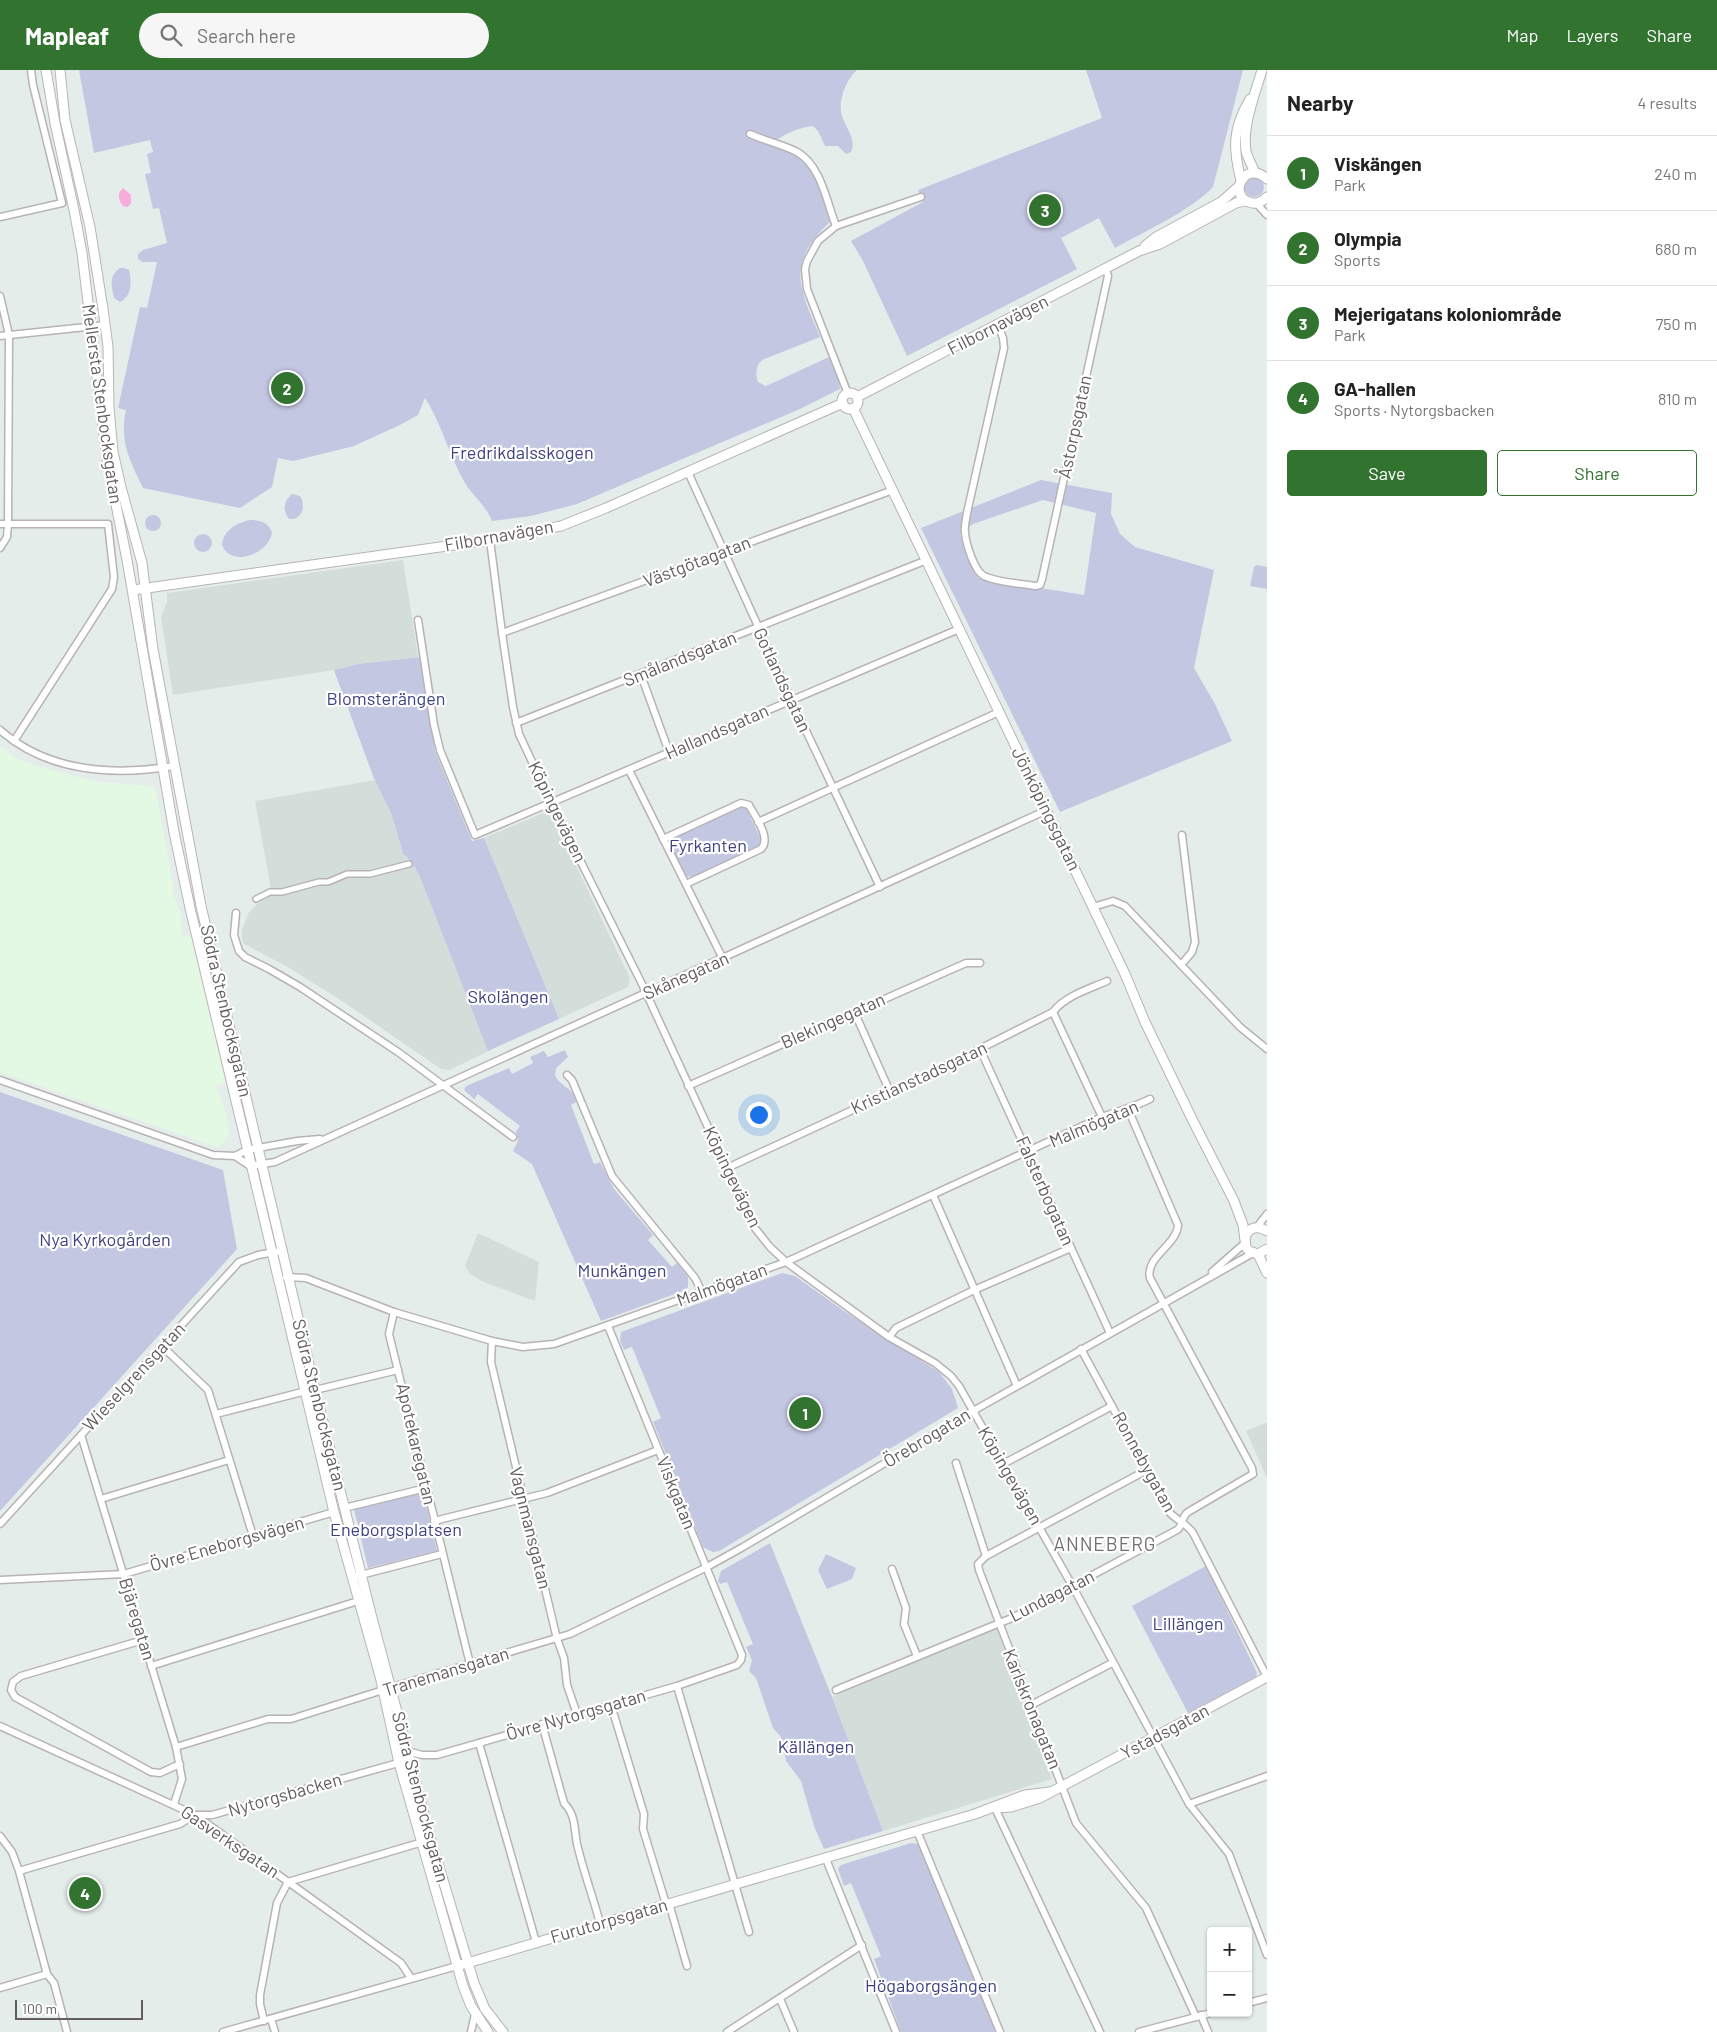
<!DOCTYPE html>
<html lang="en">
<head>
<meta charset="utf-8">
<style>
	:root { --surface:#fff; --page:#f6f6f6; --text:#222; --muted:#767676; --line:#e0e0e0; --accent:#327330 }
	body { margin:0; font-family:Barlow,sans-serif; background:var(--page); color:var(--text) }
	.controls { position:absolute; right:15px; bottom:15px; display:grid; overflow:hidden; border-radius:5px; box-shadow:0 1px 4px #0004 }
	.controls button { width:45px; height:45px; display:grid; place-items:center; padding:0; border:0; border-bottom:1px solid var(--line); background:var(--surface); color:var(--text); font:25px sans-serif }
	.scale { position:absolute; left:15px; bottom:12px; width:128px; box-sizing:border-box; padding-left:5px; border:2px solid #645d60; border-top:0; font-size:14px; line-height:18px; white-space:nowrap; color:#645d60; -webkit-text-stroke:4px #fff; paint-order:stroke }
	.you { position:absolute; left:758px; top:1044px; width:18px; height:18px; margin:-12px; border:4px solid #fff; border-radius:50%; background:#1a73e8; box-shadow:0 0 0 8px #1a73e833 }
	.badge { display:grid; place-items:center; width:32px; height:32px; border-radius:50%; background:var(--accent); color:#fff; font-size:16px; font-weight:700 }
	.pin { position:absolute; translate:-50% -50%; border:2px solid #fff; box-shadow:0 1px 5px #0006 }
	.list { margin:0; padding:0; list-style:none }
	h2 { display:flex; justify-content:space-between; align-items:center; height:65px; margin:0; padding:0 20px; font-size:21px }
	h2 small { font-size:16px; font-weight:400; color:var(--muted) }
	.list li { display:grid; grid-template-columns:32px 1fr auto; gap:15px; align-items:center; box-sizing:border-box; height:75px; padding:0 20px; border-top:1px solid var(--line) }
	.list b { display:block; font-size:19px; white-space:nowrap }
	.list p { margin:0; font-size:16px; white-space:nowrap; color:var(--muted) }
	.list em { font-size:16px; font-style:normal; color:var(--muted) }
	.actions { display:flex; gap:10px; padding:15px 20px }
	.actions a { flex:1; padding:11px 0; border:1px solid var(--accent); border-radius:5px; text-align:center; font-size:18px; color:var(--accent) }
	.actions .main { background:var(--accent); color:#fff }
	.icon { flex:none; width:28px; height:28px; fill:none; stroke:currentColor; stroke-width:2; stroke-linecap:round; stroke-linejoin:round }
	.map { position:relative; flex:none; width:1267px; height:1962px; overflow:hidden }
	header { display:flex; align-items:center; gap:30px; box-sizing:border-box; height:70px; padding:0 25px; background:var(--accent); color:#fff }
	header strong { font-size:24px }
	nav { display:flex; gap:28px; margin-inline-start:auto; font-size:18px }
	.search { width:350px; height:45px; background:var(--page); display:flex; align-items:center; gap:12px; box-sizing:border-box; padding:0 18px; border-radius:28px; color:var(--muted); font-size:19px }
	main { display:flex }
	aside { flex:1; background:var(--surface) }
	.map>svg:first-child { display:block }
	.education { fill:#d3ddd9 }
	.medical { fill:#e3f9e3 }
	.green { fill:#c4c7e2; fill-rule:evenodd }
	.water { fill:#f6addd }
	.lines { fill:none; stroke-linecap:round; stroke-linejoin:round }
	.pedestrian-casing { stroke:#b8b2b5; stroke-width:8 }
	.minor-casing { stroke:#b8b2b5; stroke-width:9 }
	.tertiary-casing { stroke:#b8b2b5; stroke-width:11 }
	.secondary-casing { stroke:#bbb4b7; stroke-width:11 }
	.pedestrian { stroke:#fff; stroke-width:5 }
	.minor { stroke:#fff; stroke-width:6 }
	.tertiary { stroke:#fff; stroke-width:9 }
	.secondary { stroke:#fff; stroke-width:9 }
	.labels { text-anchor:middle; stroke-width:4.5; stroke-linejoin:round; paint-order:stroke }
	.street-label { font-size:18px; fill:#645d60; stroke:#fff }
	.park-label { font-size:18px; fill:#3e4281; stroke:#fff }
	.neighbourhood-label { font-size:19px; letter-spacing:1px; fill:#756e72; stroke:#fff }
</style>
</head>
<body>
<header>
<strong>Mapleaf</strong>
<div class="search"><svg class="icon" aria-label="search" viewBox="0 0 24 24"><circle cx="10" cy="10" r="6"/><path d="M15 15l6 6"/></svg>Search here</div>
<nav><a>Map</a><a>Layers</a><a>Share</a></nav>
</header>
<main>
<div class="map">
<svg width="1267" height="1962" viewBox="0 0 1267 1962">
	<rect width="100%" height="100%" fill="#e5edeb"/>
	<g class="education">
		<polygon points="403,490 418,587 358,594 334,600 173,625 161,547 167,532 167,523"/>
		<polygon points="376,710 391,743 402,782 406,788 412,791 420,807 488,981 450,1000 441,999 345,933 288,897 244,874 242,869 242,860 249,842 258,833 272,825 255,731"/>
		<polygon points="543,743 552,746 630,908 628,917 559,949 484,768"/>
		<polygon points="478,1163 539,1192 535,1231 484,1212 470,1204 465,1196"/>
		<polygon points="1267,1352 1267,1408 1246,1361"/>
		<polygon points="996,1557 1052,1709 883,1761 832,1627"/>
	</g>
	<polygon class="medical" points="0,676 17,689 40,697 93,711 147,716 153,717 156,721 174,820 172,823 181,844 182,867 192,866 226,1013 216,1016 226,1043 229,1057 229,1065 219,1078 0,1002"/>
	<g class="green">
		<path d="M 79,0 L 857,0 C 847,9 839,27 841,41 C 842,54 858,69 851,82 L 846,84 L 838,76 L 825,76 L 818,61 L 813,56 C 799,57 780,66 770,75 C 776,77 784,78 789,81 C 815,93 822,127 831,151 C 785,194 799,216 820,267 L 762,290 C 756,296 755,304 758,312 L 766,316 L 829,287 L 839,312 L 840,319 L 800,339 L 577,434 L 531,446 L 492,451 C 486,436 473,426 465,413 C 449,386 442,354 425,328 L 418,345 L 400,355 L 354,376 L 293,391 L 278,388 L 272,417 L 240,438 L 143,418 C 130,391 119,371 126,340 L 118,338 L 140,237 L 147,238 L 157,192 L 142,192 L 138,189 L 138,184 L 143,180 L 167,173 L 159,138 L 153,139 L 145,104 L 151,103 L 147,84 L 153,82 L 150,70 L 94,83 Z"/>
		<path d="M 1086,0 L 1243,0 L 1213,117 C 1192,140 1143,162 1115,178 L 1099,148 L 1061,168 L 1077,199 L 907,286 L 863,191 L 851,171 L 923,132 L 918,120 L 1102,48 Z"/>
		<circle cx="1254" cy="117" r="10"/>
		<path d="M 120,198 L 125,198 L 129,200 C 132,212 132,226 120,232 L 114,228 C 112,216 108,206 120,198 Z"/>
		<path d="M 1041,410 L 1112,423 L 1111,444 L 1120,464 L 1135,477 L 1214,500 L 1194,598 L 1215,634 L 1232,671 L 1060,742 L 921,458 ZM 1043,430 L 1096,443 L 1084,525 L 978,508 L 964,478 L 960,464 L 973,454 Z"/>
		<path d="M 292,424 L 300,426 C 305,434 304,445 294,449 L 289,449 C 282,440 284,431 292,424 Z"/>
		<circle cx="153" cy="453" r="8"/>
		<path d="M 250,450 C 260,450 268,452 272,462 C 270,483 232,499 222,475 C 223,460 237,453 250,450 Z"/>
		<circle cx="203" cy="473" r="9"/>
		<polygon points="1256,495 1267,497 1267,519 1250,516 1254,497"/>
		<polygon points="420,587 435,681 472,771 484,768 559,949 488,981 420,807 412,792 403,784 391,743 373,706 334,600 358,594"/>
		<polygon points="740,737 746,738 761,769 759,776 692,807 685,806 669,774 672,769"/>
		<path d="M 565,980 L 568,987 L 556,998 L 555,1005 C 560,1017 575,1018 576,1032 L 571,1035 L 594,1094 L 600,1092 L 614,1119 L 653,1165 L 648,1170 L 672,1197 L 677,1193 L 688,1207 L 688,1217 L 683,1221 L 601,1251 L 532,1094 L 513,1081 L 518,1071 L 516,1061 L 520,1056 L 478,1024 L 474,1029 L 464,1020 L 466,1016 L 509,998 L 512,1004 L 533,993 L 530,987 L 544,981 L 548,987 Z"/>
		<polygon points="0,1022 223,1100 237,1179 0,1441"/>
		<polygon points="782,1203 795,1206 844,1241 939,1302 952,1319 958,1338 719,1481 713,1482 703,1477 653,1352 661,1348 632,1277 624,1280 620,1271 621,1262"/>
		<polygon points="423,1422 437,1481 368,1498 354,1439"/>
		<polygon points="770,1473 832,1627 883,1761 824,1779 814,1756 801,1711 786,1691 781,1667 773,1658 756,1608 749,1601 752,1590 746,1577 753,1574 727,1512 720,1514 718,1511 721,1501"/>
		<polygon points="826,1484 856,1498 852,1509 827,1519 818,1500"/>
		<polygon points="1206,1496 1257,1603 1256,1607 1188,1643 1132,1536"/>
		<polygon points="911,1773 918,1774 921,1779 997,1962 901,1962 874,1889 881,1886 851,1813 844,1816 838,1799 841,1795"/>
	</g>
	<path class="water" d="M 123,118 L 131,125 L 131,133 L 128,137 L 123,136 C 118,130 117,123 123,118 Z"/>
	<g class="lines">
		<g class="pedestrian-casing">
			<polyline id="pedestrian" points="256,829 270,822 282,822 319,812 328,812 347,804 370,804 409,794"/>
		</g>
		<g class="minor-casing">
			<g id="minor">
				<polyline points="31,0 33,15 62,133"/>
				<path d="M 750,64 C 765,71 782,74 797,82 C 821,95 827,133 836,156"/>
				<polyline points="1257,134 1267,145"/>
				<polyline points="0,147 62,133"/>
				<polyline points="0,226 9,265 8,454 7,467 0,478"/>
				<path d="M 998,255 L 1003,268 L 1004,278 L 967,443 C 966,450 964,456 965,463 C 966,473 974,501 984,506 C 999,513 1019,513 1035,516 L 1040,515 L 1042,509 L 1108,206 L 1106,200"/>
				<polyline points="0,266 105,255"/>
				<polyline points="848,324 807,219 805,199 807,191 818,171 836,156 921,127"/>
				<polyline points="688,402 791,629 880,817"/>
				<polyline points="0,454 108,454 114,507 112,519 14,671"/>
				<polyline points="490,470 502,563 513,637 519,664 551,732 642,914 754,1157 770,1177 786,1192 889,1267 935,1293 951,1306 959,1316 1073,1517 1189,1734 1229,1784 1267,1885"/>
				<polyline points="418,550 434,655 440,680 475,765 959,559"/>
				<polyline points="502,563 893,420"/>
				<polyline points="641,605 669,682"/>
				<polyline points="516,653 927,490"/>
				<path d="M 0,660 C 49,703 113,706 174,696"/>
				<polyline points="629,700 723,889"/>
				<polyline points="758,752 999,642"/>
				<path d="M 663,769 L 741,733 L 749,735 C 755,747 772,768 761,779 L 686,814"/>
				<polyline points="1093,837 1113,831 1125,836 1240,957 1267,979"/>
				<polyline points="236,843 234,865 239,881 245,887 269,899 300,917 398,982 513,1067"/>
				<polyline points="1181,895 1192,882 1195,872 1182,765"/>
				<polyline points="854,941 890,1022"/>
				<polyline points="1053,942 1102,1047"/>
				<polyline points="980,979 1110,1263"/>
				<polyline points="567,1005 572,1010 612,1106 695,1208 702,1222"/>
				<polyline points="0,1010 213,1085 235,1086 247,1080 297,1071 320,1069"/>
				<polyline points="688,1016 966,893 980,893"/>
				<polyline points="235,1086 250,1096 275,1092 1047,740"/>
				<path d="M 727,1098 L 924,1007 L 1053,942 C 1065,926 1089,919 1107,911"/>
				<polyline points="933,1125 1017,1316"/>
				<polyline points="1257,1157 1267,1144"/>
				<polyline points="1212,1202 1245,1173"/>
				<path d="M 286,1207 L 306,1208 L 316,1212 L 394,1242 L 492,1271 L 523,1277 L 554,1274 L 786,1192 L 1102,1047 C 1118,1041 1134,1037 1150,1029"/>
				<polyline points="394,1242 389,1264 470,1594"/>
				<polyline points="889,1267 896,1258 974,1220 1071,1178"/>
				<polyline points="492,1271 491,1292 557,1569 564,1588 567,1615 577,1644"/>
				<polyline points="163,1277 208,1320 253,1466"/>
				<path d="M 1081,1279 L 1170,1443 C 1178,1451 1187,1454 1193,1463 L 1267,1607"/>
				<polyline points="315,1320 398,1300"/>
				<polyline points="216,1344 306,1321"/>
				<polyline points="81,1365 176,1677 182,1709 174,1734"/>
				<polyline points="956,1393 986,1486 978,1494 979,1500 1076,1753 1146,1838 1196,1947"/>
				<polyline points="1003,1394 1112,1336"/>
				<polyline points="101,1429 229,1390"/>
				<polyline points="344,1438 426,1418"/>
				<polyline points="434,1451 547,1423 658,1380"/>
				<polyline points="0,1454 239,1192 258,1185 281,1181"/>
				<polyline points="986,1486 1147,1400"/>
				<polyline points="892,1499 906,1538 904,1554 917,1586"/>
				<polyline points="357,1506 442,1484"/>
				<polyline points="0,1510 124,1504 334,1442"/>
				<polyline points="143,1570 21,1606 13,1612 11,1620 15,1627 151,1702 160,1703 180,1694"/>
				<polyline points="151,1596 358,1531"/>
				<polyline points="677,1616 749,1862"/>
				<path d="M 836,1620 L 1012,1548 L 1177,1460 C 1183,1456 1181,1447 1188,1442 L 1253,1404 L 1252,1398 L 1150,1208 C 1145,1187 1177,1175 1178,1155 L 1128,1039"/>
				<polyline points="611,1635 644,1744 643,1759 666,1834"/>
				<polyline points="1031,1635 1112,1593"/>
				<path d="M 542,1654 L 564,1733 C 576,1745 574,1759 577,1774 C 583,1800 593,1827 600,1853"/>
				<polyline points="0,1656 195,1745 401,1893 411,1908"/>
				<polyline points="479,1673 536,1872"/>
				<polyline points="176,1677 268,1649 291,1649 399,1615 570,1564 707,1497 743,1477 973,1341 1253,1183"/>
				<polyline points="407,1681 422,1685 437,1685 677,1616 737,1595 741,1590 742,1585 608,1256"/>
				<polyline points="1189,1734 1267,1706"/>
				<polyline points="995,1738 1100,1962"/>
				<polyline points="917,1761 1000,1962"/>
				<polyline points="0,1766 12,1782 19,1801 47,1904 54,1913 67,1962"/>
				<polyline points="826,1789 896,1962"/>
				<polyline points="19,1801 180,1754 195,1745 212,1745 409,1690"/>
				<polyline points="288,1812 426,1771"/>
				<polyline points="669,1833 687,1896"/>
				<polyline points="0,1918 47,1904"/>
				<polyline points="780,1929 794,1962"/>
				<polyline points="1248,1933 1267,1928"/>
				<polyline points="1201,1945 1208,1962"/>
				<polyline points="271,1949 275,1962"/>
				<polyline points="264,1951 260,1934 260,1925 277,1833 288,1812"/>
				<polyline points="223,1962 457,1896"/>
				<polyline points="471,1962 475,1944"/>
				<polyline points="727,1962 862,1875"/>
				<polyline points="1139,1962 1211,1943"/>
			</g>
		</g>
		<g class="tertiary-casing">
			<g id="tertiary">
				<path d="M 1255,103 C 1252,95 1248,89 1246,81 C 1242,56 1255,24 1262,0"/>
				<path d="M 1267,109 C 1246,89 1227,124 1249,132 C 1256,135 1262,132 1267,127"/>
				<path d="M 1241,111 C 1233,78 1232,60 1250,29"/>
				<polyline points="1145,176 1156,167 1221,132 1239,116"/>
				<circle cx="850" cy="331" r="8"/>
				<polyline points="857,327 1139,181 1160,174 1236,133 1245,131"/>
				<polyline points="853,338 1125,904 1145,952 1193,1051 1234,1131 1243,1155 1246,1177 1249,1181 1258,1184 1267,1179"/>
				<polyline points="133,520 490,470 561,456 606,438 843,333"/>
				<path d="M 1245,1168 C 1248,1157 1258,1155 1267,1161"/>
				<polyline points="1258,1184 1267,1203"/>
				<polyline points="995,1738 1011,1737 1040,1728 1267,1607"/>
				<polyline points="457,1896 975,1744 1025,1725 1050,1722"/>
			</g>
		</g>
		<g class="secondary-casing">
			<g id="secondary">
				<polyline points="46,0 55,53 74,140 82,183 107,389 127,490 174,762 190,838 334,1442 380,1606 399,1693 463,1916 471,1936 488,1962"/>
				<polyline points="60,0 65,50 90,157 103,239 108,277 109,338 113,382 121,417 142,493 153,579 201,836 315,1320 371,1544 431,1770 474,1913 485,1939 503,1962"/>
			</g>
		</g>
		<use href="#pedestrian" class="pedestrian"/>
		<use href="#minor" class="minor"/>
		<use href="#tertiary" class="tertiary"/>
		<use href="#secondary" class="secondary"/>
	</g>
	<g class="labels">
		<g class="street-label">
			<text transform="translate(998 255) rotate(-27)" y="6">Filbornavägen</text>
			<text transform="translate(102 334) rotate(82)" y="6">Mellersta Stenbocksgatan</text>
			<text transform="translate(1075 357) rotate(-78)" y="6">Åstorpsgatan</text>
			<text transform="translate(499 466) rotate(-10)" y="6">Filbornavägen</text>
			<text transform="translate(697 492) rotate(-21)" y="6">Västgötagatan</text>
			<text transform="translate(680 589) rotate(-22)" y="6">Smålandsgatan</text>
			<text transform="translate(782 610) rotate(65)" y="6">Gotlandsgatan</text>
			<text transform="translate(717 662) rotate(-24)" y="6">Hallandsgatan</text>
			<text transform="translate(1046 739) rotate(64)" y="6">Jönköpingsgatan</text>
			<text transform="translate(557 742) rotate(64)" y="6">Köpingevägen</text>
			<text transform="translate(686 906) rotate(-24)" y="6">Skånegatan</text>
			<text transform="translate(226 941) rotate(77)" y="6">Södra Stenbocksgatan</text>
			<text transform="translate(833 951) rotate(-24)" y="6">Blekingegatan</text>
			<text transform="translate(919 1008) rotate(-25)" y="6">Kristianstadsgatan</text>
			<text transform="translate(1094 1054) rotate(-23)" y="6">Malmögatan</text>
			<text transform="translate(732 1107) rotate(64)" y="6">Köpingevägen</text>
			<text transform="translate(1045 1121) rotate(66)" y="6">Falsterbogatan</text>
			<text transform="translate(722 1215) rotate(-20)" y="6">Malmögatan</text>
			<text transform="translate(134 1307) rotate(-47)" y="6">Wieselgrensgatan</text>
			<text transform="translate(319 1335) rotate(76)" y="6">Södra Stenbocksgatan</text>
			<text transform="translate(927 1368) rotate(-31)" y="6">Örebrogatan</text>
			<text transform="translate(416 1374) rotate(77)" y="6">Apotekaregatan</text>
			<text transform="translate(1144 1392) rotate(61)" y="6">Ronnebygatan</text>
			<text transform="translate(1010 1406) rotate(60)" y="6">Köpingevägen</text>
			<text transform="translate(676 1423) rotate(68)" y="6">Viskgatan</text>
			<text transform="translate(530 1458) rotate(76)" y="6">Vagnmansgatan</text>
			<text transform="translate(227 1474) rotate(-16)" y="6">Övre Eneborgsvägen</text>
			<text transform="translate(1052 1526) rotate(-27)" y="6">Lundagatan</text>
			<text transform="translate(137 1549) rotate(73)" y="6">Bjäregatan</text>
			<text transform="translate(446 1602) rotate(-17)" y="6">Tranemansgatan</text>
			<text transform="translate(1032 1639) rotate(68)" y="6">Karlskronagatan</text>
			<text transform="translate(576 1645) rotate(-16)" y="6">Övre Nytorgsgatan</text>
			<text transform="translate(1165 1662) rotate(-28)" y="6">Ystadsgatan</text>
			<text transform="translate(285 1725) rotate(-16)" y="6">Nytorgsbacken</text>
			<text transform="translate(420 1727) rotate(75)" y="6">Södra Stenbocksgatan</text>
			<text transform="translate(230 1772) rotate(34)" y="6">Gasverksgatan</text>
			<text transform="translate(609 1851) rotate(-16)" y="6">Furutorpsgatan</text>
		</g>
		<g class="park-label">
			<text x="522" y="389">Fredrikdalsskogen</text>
			<text x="386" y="635">Blomsterängen</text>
			<text x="708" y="782">Fyrkanten</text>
			<text x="508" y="933">Skolängen</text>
			<text x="105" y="1176">Nya Kyrkogården</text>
			<text x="622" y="1207">Munkängen</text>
			<text x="396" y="1466">Eneborgsplatsen</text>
			<text x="1188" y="1560">Lillängen</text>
			<text x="816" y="1683">Källängen</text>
			<text x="931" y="1922">Högaborgsängen</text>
		</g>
		<g class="neighbourhood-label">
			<text x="1105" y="1481">ANNEBERG</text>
		</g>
	</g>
</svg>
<div class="controls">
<button>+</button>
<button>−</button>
</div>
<div class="scale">100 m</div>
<div class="you"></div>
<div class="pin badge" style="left:805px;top:1343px">1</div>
<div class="pin badge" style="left:287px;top:318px">2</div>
<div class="pin badge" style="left:1045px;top:140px">3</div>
<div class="pin badge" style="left:85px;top:1823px">4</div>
</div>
<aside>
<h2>Nearby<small>4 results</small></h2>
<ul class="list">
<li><span class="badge">1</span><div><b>Viskängen</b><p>Park</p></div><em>240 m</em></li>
<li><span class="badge">2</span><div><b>Olympia</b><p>Sports</p></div><em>680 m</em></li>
<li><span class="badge">3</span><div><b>Mejerigatans koloniområde</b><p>Park</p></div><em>750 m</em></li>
<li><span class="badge">4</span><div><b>GA-hallen</b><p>Sports · Nytorgsbacken</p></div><em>810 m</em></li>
</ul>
<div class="actions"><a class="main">Save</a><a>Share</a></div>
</aside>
</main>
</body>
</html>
